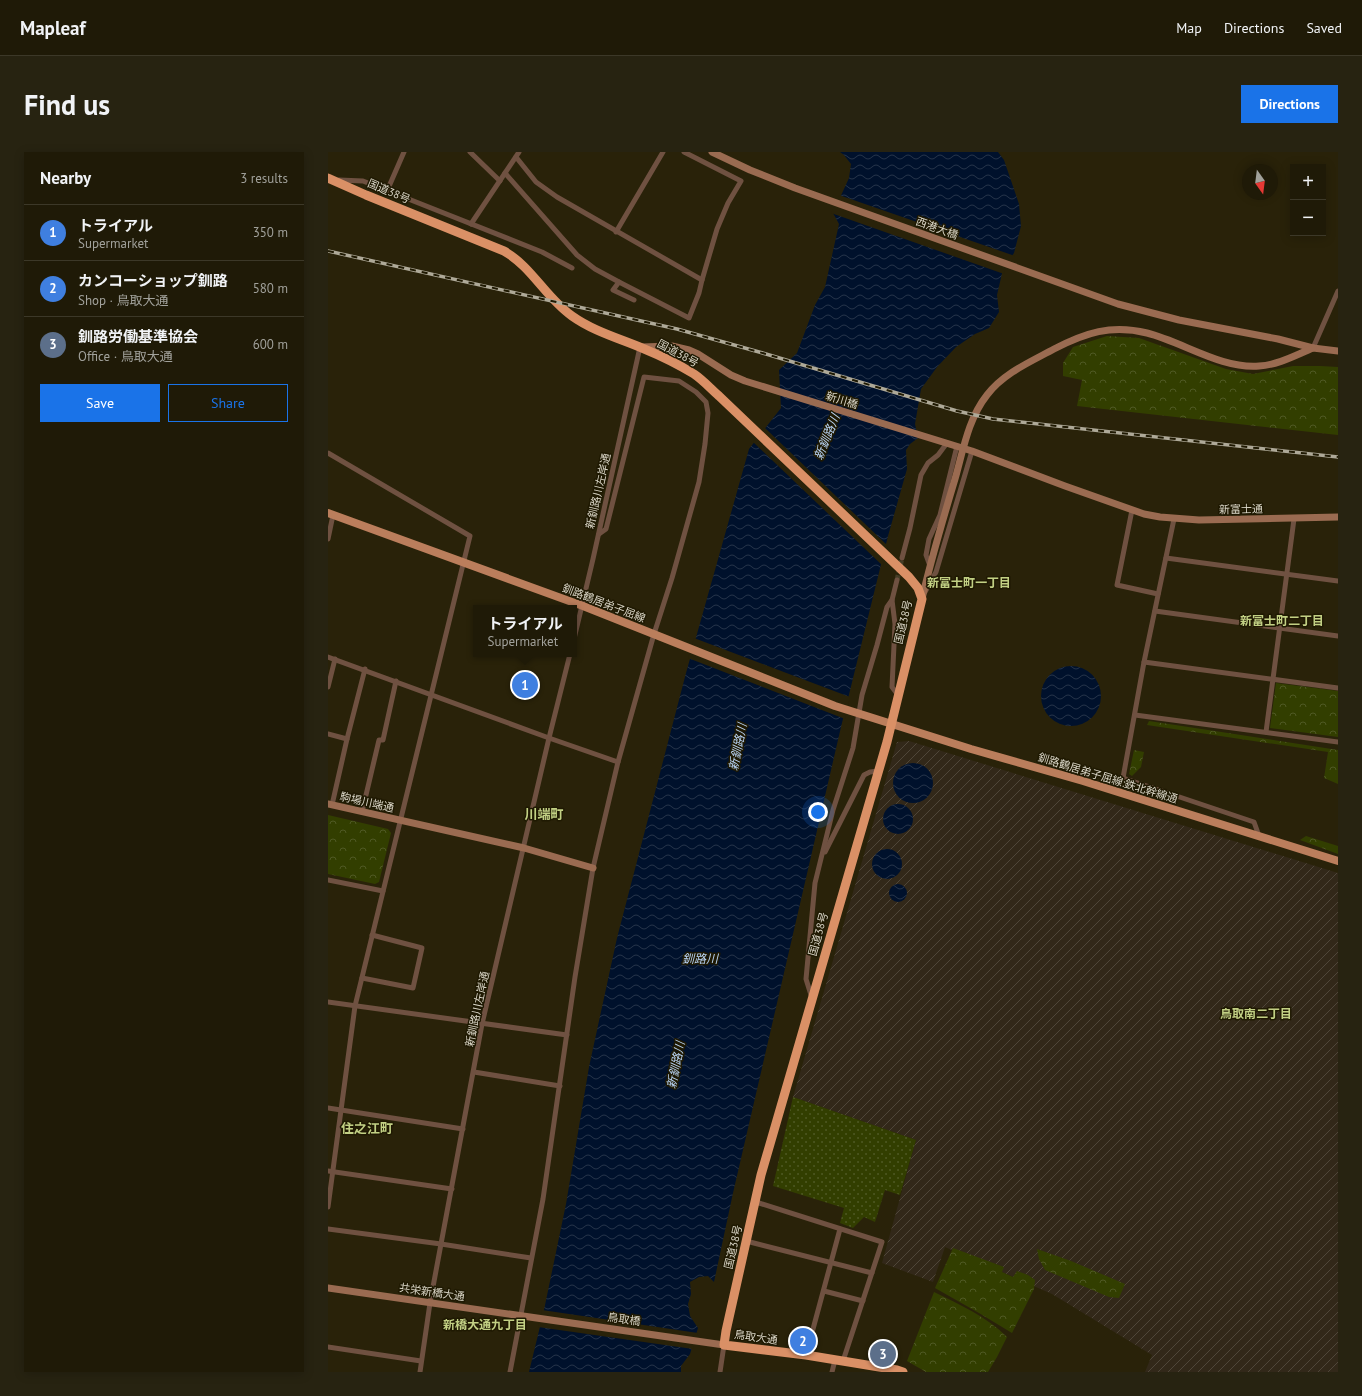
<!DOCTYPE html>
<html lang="en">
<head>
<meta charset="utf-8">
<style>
	:root { --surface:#1f1a07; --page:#272311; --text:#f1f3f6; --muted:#a1a19b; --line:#3c3828; --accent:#1a73e8 }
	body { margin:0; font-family:"PT Sans","Noto Sans JP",sans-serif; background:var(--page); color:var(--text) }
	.controls { position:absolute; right:12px; top:12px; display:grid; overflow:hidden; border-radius:0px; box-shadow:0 2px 10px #0003 }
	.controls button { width:36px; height:36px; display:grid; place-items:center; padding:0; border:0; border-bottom:1px solid var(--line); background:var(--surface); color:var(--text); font:20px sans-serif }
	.compass { position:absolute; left:914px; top:12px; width:36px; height:36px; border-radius:50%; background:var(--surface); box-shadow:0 2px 10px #0003; rotate:166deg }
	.you { position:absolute; left:490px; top:660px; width:14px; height:14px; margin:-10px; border:3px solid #fff; border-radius:50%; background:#1a73e8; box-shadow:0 0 0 6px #1a73e833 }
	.badge { display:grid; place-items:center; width:26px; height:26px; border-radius:50%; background:var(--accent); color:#fff; font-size:13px; font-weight:700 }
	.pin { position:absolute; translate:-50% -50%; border:2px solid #fff; box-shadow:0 1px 4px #0006 }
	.popup { position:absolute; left:145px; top:453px; width:104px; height:52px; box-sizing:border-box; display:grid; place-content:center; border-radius:0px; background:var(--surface); filter:drop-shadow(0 1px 3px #0005); font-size:13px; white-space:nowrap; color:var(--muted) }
	.popup b { font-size:15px; color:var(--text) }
	.popup::after { content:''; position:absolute; left:50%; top:100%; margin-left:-8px; border:8px solid transparent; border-top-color:var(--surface) }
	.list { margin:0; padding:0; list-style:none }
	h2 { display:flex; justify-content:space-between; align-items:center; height:52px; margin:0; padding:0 16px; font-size:17px }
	h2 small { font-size:13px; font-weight:400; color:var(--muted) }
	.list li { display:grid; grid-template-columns:26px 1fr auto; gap:12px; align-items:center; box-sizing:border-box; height:56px; padding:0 16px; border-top:1px solid var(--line) }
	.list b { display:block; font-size:15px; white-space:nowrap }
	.list p { margin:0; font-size:13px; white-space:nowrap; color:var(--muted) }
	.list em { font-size:13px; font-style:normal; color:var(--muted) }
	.actions { display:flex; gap:8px; padding:12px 16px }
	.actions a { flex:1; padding:9px 0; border:1px solid var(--accent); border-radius:0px; text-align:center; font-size:14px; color:var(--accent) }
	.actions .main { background:var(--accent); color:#fff }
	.map { position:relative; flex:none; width:1010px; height:1220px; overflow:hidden; border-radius:0px }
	header { display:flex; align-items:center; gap:24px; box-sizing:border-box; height:56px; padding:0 20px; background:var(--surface); border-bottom:1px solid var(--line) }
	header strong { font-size:19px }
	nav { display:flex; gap:22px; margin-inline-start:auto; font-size:14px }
	.intro { display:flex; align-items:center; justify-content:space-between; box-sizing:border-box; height:96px; padding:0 24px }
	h1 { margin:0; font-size:28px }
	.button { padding:10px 18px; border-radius:0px; background:var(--accent); color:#fff; font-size:14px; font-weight:700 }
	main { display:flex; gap:24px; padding:0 24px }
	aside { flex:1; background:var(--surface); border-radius:0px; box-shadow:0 2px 10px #0003 }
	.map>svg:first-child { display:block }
	.industrial { fill:url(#industrial-furrows) }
	.grass { fill:url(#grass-dots) }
	.forest { fill:url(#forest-crowns) }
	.water { fill:url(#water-waves) }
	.pier { fill:#292209 }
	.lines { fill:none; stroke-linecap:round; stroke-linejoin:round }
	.street-tunnel { stroke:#443d26; stroke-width:5; stroke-dasharray:5 2.5; stroke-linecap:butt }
	.street { stroke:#6f5141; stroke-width:5 }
	.secondary { stroke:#9a6b51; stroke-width:7 }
	.primary { stroke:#bb7e5c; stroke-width:8 }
	.highway { stroke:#da9066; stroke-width:9 }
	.rail-casing { stroke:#aea998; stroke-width:3.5 }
	.rail { stroke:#1f1902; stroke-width:2; stroke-dasharray:6; stroke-linecap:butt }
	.labels { text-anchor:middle; stroke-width:3; stroke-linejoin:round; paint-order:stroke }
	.street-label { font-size:11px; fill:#dad6c7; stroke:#1f1902 }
	.water-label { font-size:12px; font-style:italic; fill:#b8d3f4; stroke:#1f1902 }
	.neighbourhood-label { font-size:12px; font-weight:bold; fill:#c2d084; stroke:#1f1902 }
	.quarter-label { font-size:13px; font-weight:bold; fill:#c2d084; stroke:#1f1902 }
</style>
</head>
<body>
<header>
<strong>Mapleaf</strong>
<nav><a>Map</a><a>Directions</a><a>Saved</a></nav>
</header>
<div class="intro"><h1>Find us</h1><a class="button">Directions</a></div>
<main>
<aside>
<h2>Nearby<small>3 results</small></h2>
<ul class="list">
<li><span class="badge" style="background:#3f7fe0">1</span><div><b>トライアル</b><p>Supermarket</p></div><em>350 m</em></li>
<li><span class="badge" style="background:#3f7fe0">2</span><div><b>カンコーショップ釧路</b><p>Shop · 鳥取大通</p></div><em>580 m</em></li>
<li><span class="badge" style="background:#5c6f8a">3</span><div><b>釧路労働基準協会</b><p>Office · 鳥取大通</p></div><em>600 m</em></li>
</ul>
<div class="actions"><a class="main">Save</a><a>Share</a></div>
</aside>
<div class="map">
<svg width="1010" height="1220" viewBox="0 0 1010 1220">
	<defs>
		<pattern id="industrial-furrows" width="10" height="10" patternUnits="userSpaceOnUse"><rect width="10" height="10" fill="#322819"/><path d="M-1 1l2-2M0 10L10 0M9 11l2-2" fill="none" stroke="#4f4639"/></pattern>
		<pattern id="grass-dots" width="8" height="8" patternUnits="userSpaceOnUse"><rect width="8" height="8" fill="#323e00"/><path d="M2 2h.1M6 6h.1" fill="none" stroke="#4f5924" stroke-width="1.8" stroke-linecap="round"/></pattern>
		<pattern id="forest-crowns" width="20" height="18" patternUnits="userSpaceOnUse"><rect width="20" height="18" fill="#323e00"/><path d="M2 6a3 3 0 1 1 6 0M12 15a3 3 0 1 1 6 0" fill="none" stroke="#4f5924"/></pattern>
		<pattern id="water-waves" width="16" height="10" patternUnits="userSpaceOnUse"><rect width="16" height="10" fill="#00112c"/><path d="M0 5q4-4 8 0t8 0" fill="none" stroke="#253349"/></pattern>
	</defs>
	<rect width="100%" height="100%" fill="#292209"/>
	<polygon class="industrial" points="581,589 1010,721 1010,1220 817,1220 824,1203 724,1142 617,1095 605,1130 554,1111 588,988 465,945 569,590"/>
	<polygon class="grass" points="465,945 588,988 572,1043 557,1038 547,1070 536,1065 525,1076 512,1071 516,1056 445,1034"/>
	<g class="forest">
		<polygon points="779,184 811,186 898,217 925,222 965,214 992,214 1010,215 1010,283 749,254 754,228 735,224 735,211 745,195"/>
		<polygon points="948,531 1010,539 1010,585 942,576"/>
		<polygon points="821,569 1010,598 1010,632 996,626 1000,600 819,573"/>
		<polygon points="806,598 816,600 813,615 804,624 801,622"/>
		<polygon points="0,663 60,677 63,681 51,730 47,732 0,722"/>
		<polygon points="978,684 1010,694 1010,702 972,688"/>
		<polygon points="625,1096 676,1115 674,1120 685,1125 689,1119 700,1123 707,1128 706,1137 684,1181 651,1161 607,1136"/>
		<polygon points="709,1097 743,1109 797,1132 791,1146 781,1145 717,1118 711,1107"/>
		<path d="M 606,1140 C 632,1153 658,1164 679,1185 L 669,1205 L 660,1220 L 598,1220 L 579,1209 Z"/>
	</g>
	<g class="water">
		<polygon points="512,0 670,0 676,8 691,52 693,74 686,101 675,117 669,143 671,160 661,176 647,182 628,195 609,215 593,237 587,272 590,286 582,292 578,298 579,317 560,384 513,575 405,1041 386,1130 380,1124 371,1125 362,1130 363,1142 360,1152 362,1164 370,1176 362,1202 353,1214 353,1220 201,1220 216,1158 238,1052 261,915 289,786 358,521 421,297 453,256 451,218 469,201 487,153 497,135 511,72 505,61 521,26 523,12 516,3"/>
		<circle cx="743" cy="544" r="30"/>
		<circle cx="585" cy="631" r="20"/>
		<circle cx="570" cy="667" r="15"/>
		<circle cx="559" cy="712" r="15"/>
		<circle cx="570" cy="741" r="9"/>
	</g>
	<g class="pier">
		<polygon points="511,43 687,104 677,118 676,122 503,61"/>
		<polygon points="436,275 560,394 555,414 425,290"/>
		<polygon points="366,486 522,545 517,567 360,506"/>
		<polygon points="214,1158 370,1181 365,1197 210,1175"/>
	</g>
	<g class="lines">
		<polyline class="street-tunnel" points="569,428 574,406"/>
		<g class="street">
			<polyline points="142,0 172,29"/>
			<polyline points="188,5 208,30 229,45 374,128"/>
			<polyline points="177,21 249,103 267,117 291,130 285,138 306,148"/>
			<polyline points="11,28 35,29 214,100 244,116"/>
			<polyline points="59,39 76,0"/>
			<polyline points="143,72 191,0"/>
			<polyline points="288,80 335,0"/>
			<polyline points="291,130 361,166 371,141 374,128 389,77 400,51 413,29 356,0"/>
			<polyline points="985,196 1010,139"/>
			<polyline points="0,301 142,384 27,854 0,1055"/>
			<polyline points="804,358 789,433 830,442"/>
			<polyline points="846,367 816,510 795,626 926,670 931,684"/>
			<polyline points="0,387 5,363"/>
			<polyline points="574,406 582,376 593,323 600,311 610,303 619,291"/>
			<polyline points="838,406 1010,429"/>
			<polyline points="602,414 598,403 601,387 612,363 629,294"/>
			<polyline points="569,428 564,448 567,472 564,535 570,543"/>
			<polyline points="597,440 608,420 644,299"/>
			<polyline points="827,459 1010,484"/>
			<polyline points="246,487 265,407 312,195"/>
			<polyline points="0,505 221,586 290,610"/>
			<polyline points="816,510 1010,536"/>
			<polyline points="0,535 7,507"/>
			<polyline points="807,563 1010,590"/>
			<polyline points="938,580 966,367"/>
			<polyline points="0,582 19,587"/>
			<polyline points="4,653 19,587 37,517"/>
			<polyline points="34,660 51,588 55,588 68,529"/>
			<polyline points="497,700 536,623 542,620 551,619"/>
			<polyline points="0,728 55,739"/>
			<polyline points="34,826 85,836 94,796 44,783"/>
			<polyline points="483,843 478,827 487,731 505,658 525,596 534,543 549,493 559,455 564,448"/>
			<polyline points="0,850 239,883"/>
			<polyline points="146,920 232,934"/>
			<polyline points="0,956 135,977"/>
			<polyline points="0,1019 124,1037"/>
			<polyline points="428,1050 554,1090 515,1209"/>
			<polyline points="0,1077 113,1092 203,1106"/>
			<polyline points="418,1089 544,1121"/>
			<polyline points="496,1139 535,1149"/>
			<polyline points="0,1195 93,1209"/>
			<polyline points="478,1203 512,1077"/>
			<polyline points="92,1220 102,1151 154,872 221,586 242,502"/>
			<polyline points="182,1220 215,1047 247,825 265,716 290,610 326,482 344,426 371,330 377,292 380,261 378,250 368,240 351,229 316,225 278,377 271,382"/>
			<polyline points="392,1220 396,1193"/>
			<polyline points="504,1220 507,1208"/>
		</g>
		<g class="secondary">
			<polyline points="384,0 422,18 467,36 790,152 851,168 950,187 985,196 1010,199"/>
			<polyline points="314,195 344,194 361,198 370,202 403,223 417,229 644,299 737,334 816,362 832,365 871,368 1010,365"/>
			<path d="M 594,447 C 603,407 615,367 627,327 C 635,299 640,267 659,243 C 676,221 702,210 726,197 C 757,181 783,172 819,181 C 855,190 893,217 931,214 C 950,213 968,203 985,196"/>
			<polyline points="0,652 196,696 265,716"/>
			<polyline points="0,1136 396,1193"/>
		</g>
		<polyline class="primary" points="0,361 255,454 507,554 643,597 755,629 1010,709"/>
		<path class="highway" d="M 0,26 L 38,43 L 176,99 C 204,115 218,146 244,164 C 265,179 290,186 314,196 C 331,203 350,212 366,222 C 375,228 383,237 391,244 L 581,425 L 590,436 L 594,447 L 559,590 L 433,1023 L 398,1179 L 396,1193 L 478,1203 L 569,1218 L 575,1220"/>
		<g class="rail-casing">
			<polyline id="rail" points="0,99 349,177 438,202 629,259 665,267 1010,305"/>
		</g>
		<use href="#rail" class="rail"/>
	</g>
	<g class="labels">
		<g class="street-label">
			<text transform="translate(61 39) rotate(23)" y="4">国道38号</text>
			<text transform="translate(609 76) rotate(20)" y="4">西港大橋</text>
			<text transform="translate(350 201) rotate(28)" y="4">国道38号</text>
			<text transform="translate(514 248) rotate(17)" y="4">新川橋</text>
			<text transform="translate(270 339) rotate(-77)" y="4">新釧路川左岸通</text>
			<text transform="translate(913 357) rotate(-1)" y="4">新富士通</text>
			<text transform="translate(276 451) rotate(21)" y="4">釧路鶴居弟子屈線</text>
			<text transform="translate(575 470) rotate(-77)" y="4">国道38号</text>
			<text transform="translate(780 626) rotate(17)" y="4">釧路鶴居弟子屈線:鉄北幹線通</text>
			<text transform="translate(39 650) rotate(13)" y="4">駒場川端通</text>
			<text transform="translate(490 782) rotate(-74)" y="4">国道38号</text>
			<text transform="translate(149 857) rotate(-78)" y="4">新釧路川左岸通</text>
			<text transform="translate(405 1095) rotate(-77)" y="4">国道38号</text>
			<text transform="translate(104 1140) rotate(8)" y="4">共栄新橋大通</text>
			<text transform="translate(296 1167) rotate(8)" y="4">鳥取橋</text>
			<text transform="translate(428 1185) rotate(8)" y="4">鳥取大通</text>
		</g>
		<g class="water-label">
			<text transform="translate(499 285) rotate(-68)" y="4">新釧路川</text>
			<text transform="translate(410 595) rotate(-79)" y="4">新釧路川</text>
			<text x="372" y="811">釧路川</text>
			<text transform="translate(348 913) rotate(-79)" y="4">新釧路川</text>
		</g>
		<g class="neighbourhood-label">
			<text x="641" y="435">新富士町一丁目</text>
			<text x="954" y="473">新富士町二丁目</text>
			<text x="928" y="866">鳥取南二丁目</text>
			<text x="157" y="1177">新橋大通九丁目</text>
		</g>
		<g class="quarter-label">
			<text x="216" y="667">川端町</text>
			<text x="39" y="981">住之江町</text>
		</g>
	</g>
</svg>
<div class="controls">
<button>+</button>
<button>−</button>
</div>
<svg class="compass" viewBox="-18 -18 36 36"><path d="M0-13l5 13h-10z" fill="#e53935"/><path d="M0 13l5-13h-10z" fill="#a1a19b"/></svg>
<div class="you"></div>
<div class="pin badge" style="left:197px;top:533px;background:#3f7fe0">1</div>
<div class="popup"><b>トライアル</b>Supermarket</div>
<div class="pin badge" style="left:475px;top:1189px;background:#3f7fe0">2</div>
<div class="pin badge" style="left:555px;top:1202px;background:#5c6f8a">3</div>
</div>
</main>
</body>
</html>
